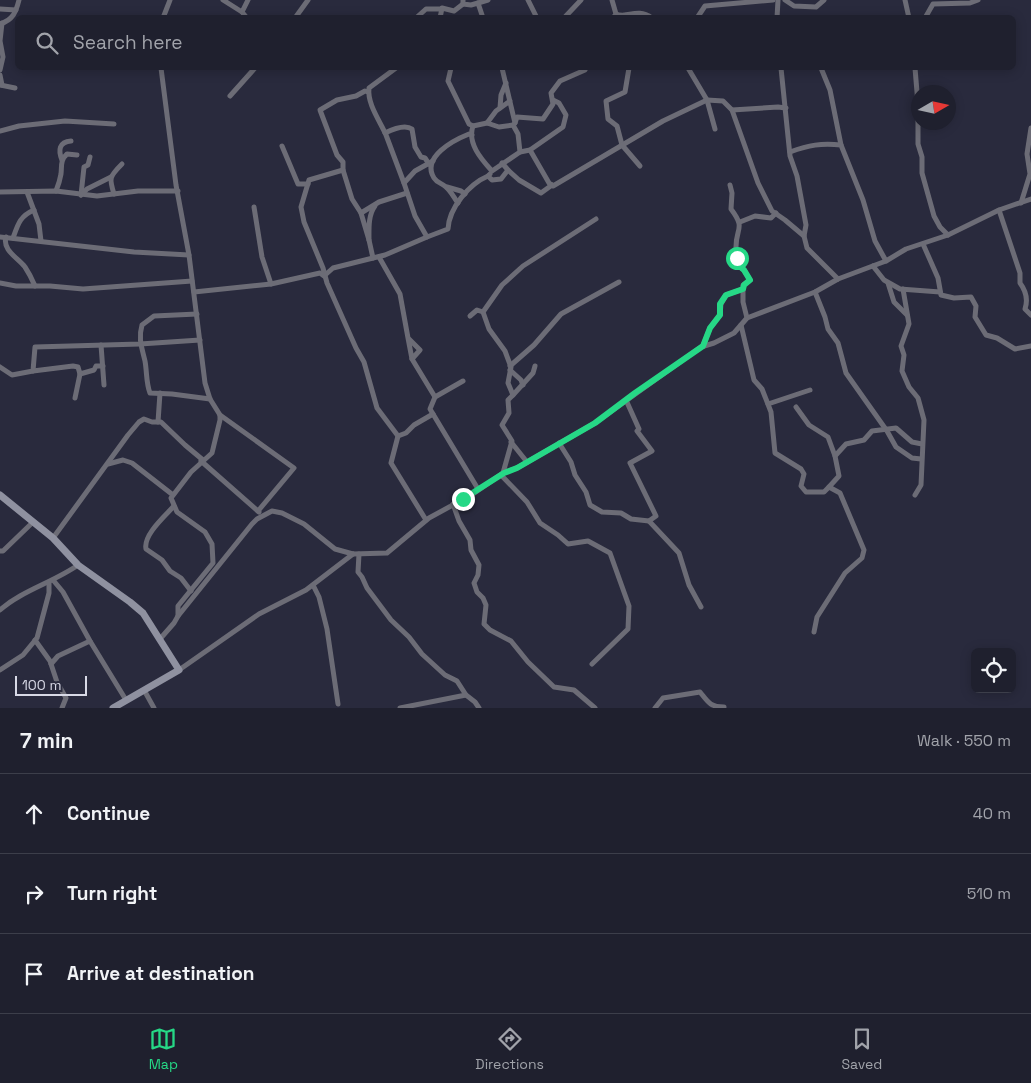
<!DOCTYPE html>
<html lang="en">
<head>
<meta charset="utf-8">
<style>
	:root { --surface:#1f202e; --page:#272836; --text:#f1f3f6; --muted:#a1a3aa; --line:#3c3e4a; --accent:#26d886 }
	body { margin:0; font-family:"Space Grotesk",sans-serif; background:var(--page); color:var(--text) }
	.controls { position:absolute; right:15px; bottom:15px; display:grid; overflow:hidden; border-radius:8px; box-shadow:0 2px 12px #0003 }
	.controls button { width:45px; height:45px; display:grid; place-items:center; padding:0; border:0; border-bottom:1px solid var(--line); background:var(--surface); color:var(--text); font:25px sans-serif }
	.compass { position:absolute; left:911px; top:85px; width:45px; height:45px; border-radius:50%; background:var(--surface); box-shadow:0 2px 12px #0003; rotate:81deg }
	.scale { position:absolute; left:15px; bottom:12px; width:72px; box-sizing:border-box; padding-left:5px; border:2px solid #d8d9e6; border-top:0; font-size:14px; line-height:18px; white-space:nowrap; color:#d8d9e6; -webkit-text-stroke:4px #292a3d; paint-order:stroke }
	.stop { position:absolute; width:15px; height:15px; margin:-11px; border:4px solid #26d886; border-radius:50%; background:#fff }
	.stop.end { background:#26d886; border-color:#fff; box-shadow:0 1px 5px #0008 }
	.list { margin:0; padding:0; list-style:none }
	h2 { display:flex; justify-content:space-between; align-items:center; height:65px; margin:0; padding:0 20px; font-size:21px }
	h2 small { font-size:16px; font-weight:400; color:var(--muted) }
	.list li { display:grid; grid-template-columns:32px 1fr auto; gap:15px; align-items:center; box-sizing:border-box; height:80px; padding:0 20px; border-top:1px solid var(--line) }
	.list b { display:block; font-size:19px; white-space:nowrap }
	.list em { font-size:16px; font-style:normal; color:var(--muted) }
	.icon { flex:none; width:28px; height:28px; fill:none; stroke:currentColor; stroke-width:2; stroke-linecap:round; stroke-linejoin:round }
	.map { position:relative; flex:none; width:1031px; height:708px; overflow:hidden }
	.search { position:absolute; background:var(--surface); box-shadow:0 2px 12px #0003; left:15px; right:15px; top:15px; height:55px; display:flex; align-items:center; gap:12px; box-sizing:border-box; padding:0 18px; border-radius:8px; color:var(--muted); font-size:19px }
	.sheet { height:305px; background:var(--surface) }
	nav { display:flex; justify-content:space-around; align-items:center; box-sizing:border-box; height:70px; border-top:1px solid var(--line); background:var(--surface); font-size:14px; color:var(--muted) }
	nav a { display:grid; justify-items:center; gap:2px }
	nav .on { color:var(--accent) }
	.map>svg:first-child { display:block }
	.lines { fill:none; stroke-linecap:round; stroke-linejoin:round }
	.street { stroke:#6c6c76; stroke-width:5 }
	.secondary { stroke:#8f91a0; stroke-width:7 }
	.route { stroke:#26d886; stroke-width:6 }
</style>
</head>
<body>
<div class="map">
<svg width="1031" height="708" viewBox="0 0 1031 708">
	<rect width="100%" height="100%" fill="#292a3d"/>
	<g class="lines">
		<g class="street">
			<polyline points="223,0 242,12 248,0"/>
			<polyline points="463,0 463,4 471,5 478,3 483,18"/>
			<polyline points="528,0 537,18"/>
			<polyline points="612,0 616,14 613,18"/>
			<polyline points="785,0 794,6 816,7 824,0"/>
			<polyline points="905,0 909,18"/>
			<polyline points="478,3 488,0"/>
			<polyline points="0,9 16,10"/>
			<polyline points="242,12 247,18"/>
			<path d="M 616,14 C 628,19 636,7 652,18"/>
			<polyline points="163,18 170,0"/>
			<polyline points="295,18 308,0"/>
			<polyline points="416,18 426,9 441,9"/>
			<polyline points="440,18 442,8 454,11 463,4"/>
			<polyline points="564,18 581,0"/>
			<polyline points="697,18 705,6 773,0"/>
			<polyline points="777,18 778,0"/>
			<polyline points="925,18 933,4 970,3 978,0"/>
			<path d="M 0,24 C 13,20 16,12 19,0"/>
			<path d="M 396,68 L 369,88 C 367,104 380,121 386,135 C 392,151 398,167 404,183"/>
			<polyline points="451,68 448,81 469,124 473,126"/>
			<polyline points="502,68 515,123 513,125 499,127 487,123 496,111 510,101"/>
			<polyline points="629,68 625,92 606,101 608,119 617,126 622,145 640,166"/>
			<polyline points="688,68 707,100 715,129"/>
			<polyline points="781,68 790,156 797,176 806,225 804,236 807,248 838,279"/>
			<polyline points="821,68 830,90 841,145"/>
			<polyline points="915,68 918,104 918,144 922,157 922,173 934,216 940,227 948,235"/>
			<polyline points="0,70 3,57 0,41 2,23"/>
			<polyline points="0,75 2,85"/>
			<polyline points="0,85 15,88"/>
			<polyline points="368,92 365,91 356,96 337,100 320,110 337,155 343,162 343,170 352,199 361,213 379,202 407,193"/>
			<polyline points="230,96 255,68"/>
			<polyline points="500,108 501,95 506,83"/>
			<polyline points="732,110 778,107 786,108"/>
			<path d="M 487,123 L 473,126 C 467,143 481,159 492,171 L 520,152 L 518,134 L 513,125"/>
			<polyline points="515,123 517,117 543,119 553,104 551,93 560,81 585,70 586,68"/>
			<polyline points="0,131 19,126 65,121 114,124"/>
			<path d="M 385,133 C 393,129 405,124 412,129 L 415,147 L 421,157 L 425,158 L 429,164"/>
			<polyline points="282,146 298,184 308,184"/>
			<polyline points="530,150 549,183 553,186 663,121 707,100 723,101 732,110 758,183 772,211 785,220 804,236"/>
			<polyline points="520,152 530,150 563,127 566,115 559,103 553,100"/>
			<path d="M 790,152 C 809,145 821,143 841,145 L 863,200 L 875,241 L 886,261"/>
			<path d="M 62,160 C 58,150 59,142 71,141"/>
			<path d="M 433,161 L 415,171 L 404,183 L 415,216 L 427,237 L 448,229 C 449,208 469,184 488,176"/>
			<polyline points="343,170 309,180 301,207 304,222 323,268 327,283 356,348 364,362 377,408 398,436 406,433 414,425 433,414"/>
			<polyline points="508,170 519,180 541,193 552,185"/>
			<polyline points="490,174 488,176 492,180 501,179 508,170 502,163"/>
			<path d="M 730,185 L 732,193 L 731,209 C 746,229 736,227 736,247 C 736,253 737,259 737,264 L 744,270 L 750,280 L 743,285 L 743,302 L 747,318"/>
			<polyline points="447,187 461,191 465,194"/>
			<path d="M 56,191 C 58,186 60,180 61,174 C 62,166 60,160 67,154 L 77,155"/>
			<polyline points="0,192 56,191 97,196 138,191 178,191"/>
			<polyline points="27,192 39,224 41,241"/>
			<path d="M 114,194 C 109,178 109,177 122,164"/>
			<polyline points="81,195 84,167 88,165 90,157"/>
			<polyline points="81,195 87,189 111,177"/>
			<path d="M 458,203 C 454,198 451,191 446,187 C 442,183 437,183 434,178 C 421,157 454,140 469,134 L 472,135"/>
			<polyline points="1021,203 1030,174 1027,154 1031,128"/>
			<polyline points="254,207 262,257 271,284"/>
			<path d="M 999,210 L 1020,273 L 1020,283 C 1026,291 1028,300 1025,309 L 1031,315"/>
			<path d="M 361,213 L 369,240 C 369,229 368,215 375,206"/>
			<polyline points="740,222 755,216 771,218 776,213"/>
			<polyline points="0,237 134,252 189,255"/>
			<path d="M 6,237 C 2,250 18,258 25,267 C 29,273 32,279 35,286"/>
			<path d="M 13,238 C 18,224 20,216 34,210"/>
			<polyline points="369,240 373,258 385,255 427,237"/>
			<polyline points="923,244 938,278 941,295 954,298 971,297 976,306 975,317 986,335 997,338 1015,349 1031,346"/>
			<polyline points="379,257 400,294 408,338 420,350 412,359 408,338"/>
			<polyline points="873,266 884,280 900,289 940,292"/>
			<polyline points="0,283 16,286 50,286 83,289 192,281"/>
			<polyline points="888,283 894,302 907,315"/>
			<polyline points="903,289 909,324 901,346 904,355 902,371 909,387 918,398 924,420 921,485 915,495"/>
			<polyline points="194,292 271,284 320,273 324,276 333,268 373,258"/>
			<polyline points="815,292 825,317 828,329 838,343 846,373 887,431 896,447 912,458 921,459"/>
			<path d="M 197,314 L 154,316 L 142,325 C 138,339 142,348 145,361 C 147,372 146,383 150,393 L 172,394 L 210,399"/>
			<polyline points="470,316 477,310 483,312"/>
			<polyline points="741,325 754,380 762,389 771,412 775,453 801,469 804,474 801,486 806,492 824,492 829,487"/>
			<polyline points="101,345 104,385"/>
			<polyline points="703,346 710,328 720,315 721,304 726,295 743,289"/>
			<polyline points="412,359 435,397 430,409 478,489"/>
			<polyline points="510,366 534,345 561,314 619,282"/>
			<polyline points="0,367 12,375 33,371 35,347 140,344 200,340"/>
			<polyline points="510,370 521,380 523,385"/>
			<polyline points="33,371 73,366 78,367 80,374 94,370 96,366 103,366"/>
			<polyline points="513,395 533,373 535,366"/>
			<polyline points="435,397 463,381"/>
			<polyline points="75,398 80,374"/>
			<polyline points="626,400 639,429 637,431 652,451 630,463 656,516 649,521"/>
			<polyline points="768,404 810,390"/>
			<polyline points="796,407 809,425 828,437 835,456 839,476 829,487 840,493 864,550 862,558 845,573 817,617 814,632"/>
			<polyline points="220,415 294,468 258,511"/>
			<polyline points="158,422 160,393"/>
			<polyline points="398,436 391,463 426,520"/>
			<polyline points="511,442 527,462"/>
			<polyline points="559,443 571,462 575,475 586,492 590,505 602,512 621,513 631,519 649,521 679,553 689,585 701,607"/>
			<polyline points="835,456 846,444 864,440 872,431 896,428 912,442 922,444"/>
			<polyline points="201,461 259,512"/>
			<polyline points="108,464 123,460 132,463 173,495"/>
			<polyline points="503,473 512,441 502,425 509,413 508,400 513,395 508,383 511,367 505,351 489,329 483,312 502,285 523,266 596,219"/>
			<polyline points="501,475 527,502 540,523 558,535 568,544 588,541 610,553 629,606 628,629 592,664"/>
			<polyline points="453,504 459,521 470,540 471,550 479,565 478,575 474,583 477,592 483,598 486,605 484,624 490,630 511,641 528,662 554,687 574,690 595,708"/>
			<path d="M 174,506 C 165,516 143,535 146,549 L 162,560 L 170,571 L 181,578 L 191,591"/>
			<polyline points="53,538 128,435 139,422 144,419 152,422 161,422 185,445 203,460"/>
			<polyline points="0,551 3,551 32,523"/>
			<polyline points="359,554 358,572 362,577 367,588 391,620 409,637 422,654 445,675 457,681 466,695 475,702 479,708"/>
			<polyline points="53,580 63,592 90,641 126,700"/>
			<polyline points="313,585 319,597 327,629 338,704"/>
			<path d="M 0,610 C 21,591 54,582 78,565"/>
			<polyline points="178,616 252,524 257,519 272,511 282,513 304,524 335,549 353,554 387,553 429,518 473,494 503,473 517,468 595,423 701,347 714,343 734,333 747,318 815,292 838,279 886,261 906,249 948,235 999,210 1031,199"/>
			<polyline points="160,639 174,623 178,616 178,606 213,563 212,544 205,532 177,512 171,498 191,472 212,453 220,420 220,415 210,399 205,383 189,255 176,185 161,68"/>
			<polyline points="35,640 50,661 57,682 66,698 62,708"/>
			<polyline points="51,664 58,656 90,641"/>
			<polyline points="0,670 23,655 37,638 49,593 49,582"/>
			<polyline points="179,670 259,614 306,590 353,554"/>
			<polyline points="144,690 154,708"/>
			<polyline points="400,708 466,695"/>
			<path d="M 655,708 L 663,698 L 700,692 C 708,702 710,707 724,707"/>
		</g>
		<polyline class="secondary" points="0,495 53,538 78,565 130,602 143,613 179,670 113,708"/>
	</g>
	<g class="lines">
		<polyline class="route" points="463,499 504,473 517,468 595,423 635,393 703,346 710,328 720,315 720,304 726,295 743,289 744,285 750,280 744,270 737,264 737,258"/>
	</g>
</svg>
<div class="controls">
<button><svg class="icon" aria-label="locate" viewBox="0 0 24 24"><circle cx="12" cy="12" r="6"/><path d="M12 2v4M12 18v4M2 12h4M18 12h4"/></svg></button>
</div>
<svg class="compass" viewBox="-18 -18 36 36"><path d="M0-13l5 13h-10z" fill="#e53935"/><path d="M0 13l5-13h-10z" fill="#a1a3aa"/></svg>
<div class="scale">100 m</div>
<div class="stop" style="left:737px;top:258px"></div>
<div class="stop end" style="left:463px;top:499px"></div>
<div class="search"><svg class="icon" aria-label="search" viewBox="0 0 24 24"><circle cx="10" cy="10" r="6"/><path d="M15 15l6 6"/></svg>Search here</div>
</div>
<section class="sheet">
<h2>7 min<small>Walk · 550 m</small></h2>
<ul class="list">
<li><svg class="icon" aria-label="ahead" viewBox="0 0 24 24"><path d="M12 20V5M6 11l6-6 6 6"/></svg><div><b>Continue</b></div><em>40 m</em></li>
<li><svg class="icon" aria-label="right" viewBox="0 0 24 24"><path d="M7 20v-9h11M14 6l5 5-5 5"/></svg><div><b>Turn right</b></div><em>510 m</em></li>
<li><svg class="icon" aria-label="arrive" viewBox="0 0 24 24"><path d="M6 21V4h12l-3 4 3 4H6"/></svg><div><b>Arrive at destination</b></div></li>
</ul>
</section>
<nav>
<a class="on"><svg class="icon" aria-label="map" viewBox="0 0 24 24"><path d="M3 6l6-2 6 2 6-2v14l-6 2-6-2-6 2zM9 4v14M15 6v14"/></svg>Map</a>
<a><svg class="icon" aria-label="directions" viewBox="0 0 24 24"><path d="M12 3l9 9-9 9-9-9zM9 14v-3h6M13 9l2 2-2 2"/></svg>Directions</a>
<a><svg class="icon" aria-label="saved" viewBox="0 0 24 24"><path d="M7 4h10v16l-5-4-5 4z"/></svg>Saved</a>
</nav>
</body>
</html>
